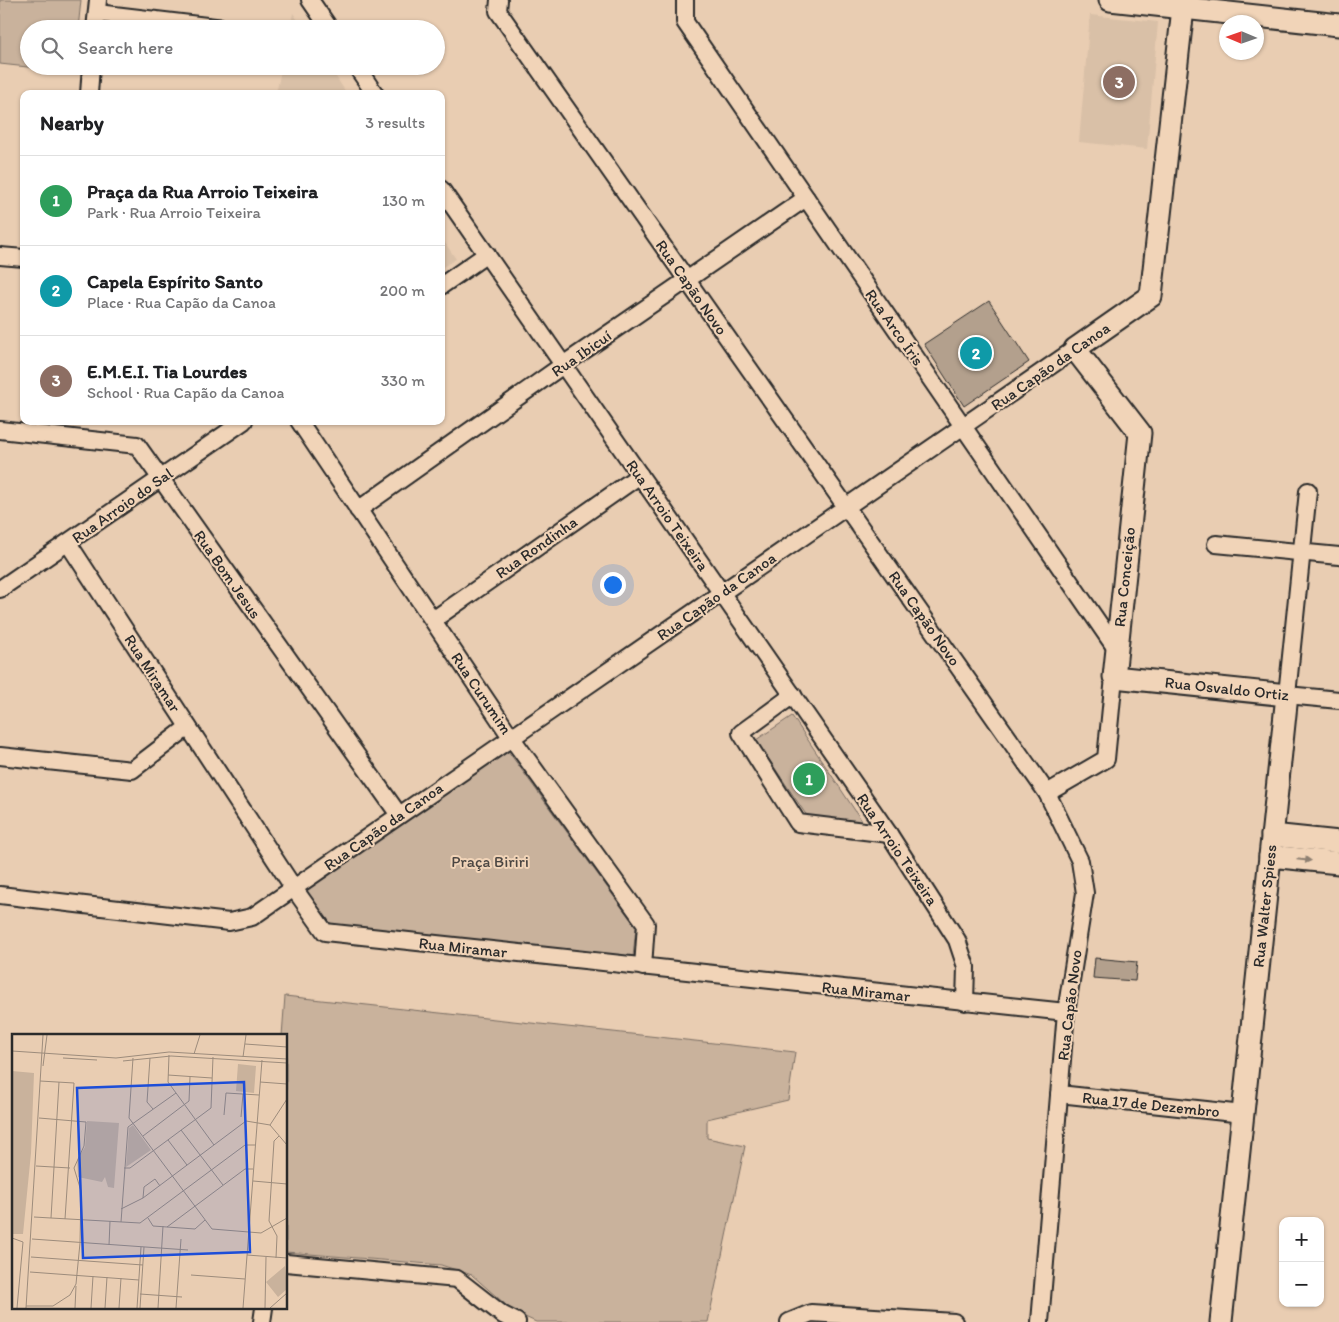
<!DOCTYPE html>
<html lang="en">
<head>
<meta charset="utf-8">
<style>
	:root { --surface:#fff; --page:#f6f6f6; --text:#202124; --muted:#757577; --line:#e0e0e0; --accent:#1f6fb2 }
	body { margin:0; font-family:Itim,sans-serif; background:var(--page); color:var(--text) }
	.controls { position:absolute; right:15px; bottom:15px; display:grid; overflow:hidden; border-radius:10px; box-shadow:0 1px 4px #0004 }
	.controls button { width:45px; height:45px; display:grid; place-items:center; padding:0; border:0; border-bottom:1px solid var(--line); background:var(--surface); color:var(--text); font:25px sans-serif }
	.compass { position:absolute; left:1219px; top:15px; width:45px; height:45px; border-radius:50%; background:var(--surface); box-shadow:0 1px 4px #0004; rotate:272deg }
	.you { position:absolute; left:612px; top:584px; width:18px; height:18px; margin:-12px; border:4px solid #fff; border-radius:50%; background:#1a73e8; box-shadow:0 0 0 8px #1a73e833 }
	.badge { display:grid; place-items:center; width:32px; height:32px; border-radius:50%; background:var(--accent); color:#fff; font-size:16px; font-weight:700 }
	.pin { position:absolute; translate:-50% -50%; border:2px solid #fff; box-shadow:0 1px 5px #0006 }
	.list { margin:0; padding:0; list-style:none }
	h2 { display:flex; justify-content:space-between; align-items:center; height:65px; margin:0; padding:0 20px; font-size:21px }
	h2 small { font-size:16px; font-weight:400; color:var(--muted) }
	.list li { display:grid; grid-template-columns:32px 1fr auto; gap:15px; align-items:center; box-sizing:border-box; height:90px; padding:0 20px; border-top:1px solid var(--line) }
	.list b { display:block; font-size:19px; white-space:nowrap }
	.list p { margin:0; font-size:16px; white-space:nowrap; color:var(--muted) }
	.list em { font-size:16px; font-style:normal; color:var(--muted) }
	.icon { flex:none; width:28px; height:28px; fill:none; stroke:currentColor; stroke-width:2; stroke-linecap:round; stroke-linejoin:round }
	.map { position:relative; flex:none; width:1339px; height:1322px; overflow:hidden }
	.search { position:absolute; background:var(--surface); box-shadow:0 1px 4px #0004; left:20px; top:20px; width:425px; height:55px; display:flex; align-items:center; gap:12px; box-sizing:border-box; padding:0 18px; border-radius:28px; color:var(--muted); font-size:19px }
	.panel { position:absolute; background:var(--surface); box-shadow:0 1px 4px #0004; left:20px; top:90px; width:425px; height:335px; border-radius:10px }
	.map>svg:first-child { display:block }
	.built { fill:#d9c0a7 }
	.green { fill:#c9b29c; stroke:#7a6e64 }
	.building { fill:#b3a08d; stroke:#2b2b2b }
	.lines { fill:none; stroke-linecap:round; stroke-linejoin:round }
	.minor-casing { stroke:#2b2b2b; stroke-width:20 }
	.tertiary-casing { stroke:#2b2b2b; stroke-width:25 }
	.minor { stroke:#f1d4b8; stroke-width:16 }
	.tertiary { stroke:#f1d4b8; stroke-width:21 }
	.oneway { fill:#8e8072 }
	.labels { text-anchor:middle; stroke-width:4; stroke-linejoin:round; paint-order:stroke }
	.street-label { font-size:16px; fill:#2b2b2b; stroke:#f1d4b8 }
	.park-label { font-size:16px; fill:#4b4642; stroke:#f1d4b8 }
	.inset-road { fill:none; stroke:#9d8c7c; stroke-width:1 }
	.view { fill:#1d4ed8; fill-opacity:0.15; stroke:#1d4ed8; stroke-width:2.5 }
	.inset-edge { fill:none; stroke:#2b2b2b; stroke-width:2.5 }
</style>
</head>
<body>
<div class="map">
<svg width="1339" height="1322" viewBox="0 0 1339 1322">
	<rect width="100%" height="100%" fill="#e9cdb2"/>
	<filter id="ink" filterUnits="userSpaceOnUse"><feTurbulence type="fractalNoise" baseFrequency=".02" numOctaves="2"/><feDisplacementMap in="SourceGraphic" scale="10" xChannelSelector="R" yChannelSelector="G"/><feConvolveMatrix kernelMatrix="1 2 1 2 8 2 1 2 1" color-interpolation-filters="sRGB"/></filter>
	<g filter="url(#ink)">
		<g class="built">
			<polygon points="293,13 304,29 290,29"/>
			<polygon points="1090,15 1158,22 1147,149 1079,142"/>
			<polygon points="282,66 329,66 347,94 276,94"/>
			<polygon points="441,237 456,259 441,268"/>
		</g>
		<g class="green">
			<polygon points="0,0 81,0 78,29 29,29 29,66 73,66 73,72 0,64"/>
			<polygon points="792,716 864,824 809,819 756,740"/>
			<polygon points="508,751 636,927 633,957 331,924 306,890"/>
			<polygon points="285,996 795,1052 788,1100 707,1119 707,1138 745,1146 708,1322 536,1322 514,1312 472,1275 441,1265 286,1252 286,1036 282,1036"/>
		</g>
		<g class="building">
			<polygon points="989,301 1029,362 964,406 924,344"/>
			<polygon points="1095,958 1137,962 1135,981 1093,978"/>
		</g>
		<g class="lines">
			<g class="minor-casing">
				<g id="minor">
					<polyline points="310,0 330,29"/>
					<polyline points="499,0 498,11 1047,793 1080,861 1085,893 1066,1012 1040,1322"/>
					<polyline points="685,0 685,22 1117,650"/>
					<polyline points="97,13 232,29"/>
					<polyline points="95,29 98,0"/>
					<polyline points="356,66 375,94"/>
					<polyline points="89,94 91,66"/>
					<polyline points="441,189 889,834 957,940 966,967 965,1002"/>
					<polyline points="0,256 24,258"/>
					<polyline points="441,286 487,254"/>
					<polyline points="299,421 511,737 646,924 643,967"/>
					<polyline points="0,430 137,445 399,815"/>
					<polyline points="1308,491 1287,695 1339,700"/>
					<polyline points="358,510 563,365 806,198"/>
					<polyline points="68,543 293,887 325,932 1066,1012"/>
					<polyline points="1216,544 1339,556"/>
					<polyline points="0,589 244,421"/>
					<polyline points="433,620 640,475"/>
					<polyline points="793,695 741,733 798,823 889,834"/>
					<polyline points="0,756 132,770 188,727"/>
					<polyline points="1047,793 1106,759 1114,677"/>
					<polyline points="0,895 229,922 252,917 1075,349"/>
					<polyline points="1059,1094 1243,1114"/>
					<polyline points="286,1263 457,1279 503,1315 517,1322"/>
					<polyline points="262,1322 264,1308"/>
					<polyline points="789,1322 811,1313 954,1322"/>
				</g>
			</g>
			<g class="tertiary-casing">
				<g id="tertiary">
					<polyline points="1110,0 1339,25"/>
					<polyline points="1183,8 1151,296 1075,349 1140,433 1114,677 1287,695 1221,1322"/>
					<polyline points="1272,835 1339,842"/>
					<polyline points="1270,856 1339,863"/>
				</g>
			</g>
			<use href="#minor" class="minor"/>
			<use href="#tertiary" class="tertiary"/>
		</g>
		<defs><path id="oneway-solid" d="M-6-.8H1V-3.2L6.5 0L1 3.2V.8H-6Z" transform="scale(1.25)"/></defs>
		<use class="oneway" href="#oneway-solid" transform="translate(1304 860) rotate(6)"/>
	</g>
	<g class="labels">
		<g class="street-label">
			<text transform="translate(692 287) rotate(55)" y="6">Rua Capão Novo</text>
			<text transform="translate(895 327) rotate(55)" y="6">Rua Arco Íris</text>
			<text transform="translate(581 353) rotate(-35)" y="6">Rua Ibicuí</text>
			<text transform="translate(1050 366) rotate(-35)" y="6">Rua Capão da Canoa</text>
			<text transform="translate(122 505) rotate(-35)" y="6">Rua Arroio do Sal</text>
			<text transform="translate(668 515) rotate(55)" y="6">Rua Arroio Teixeira</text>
			<text transform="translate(536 547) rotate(-35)" y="6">Rua Rondinha</text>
			<text transform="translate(228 574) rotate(55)" y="6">Rua Bom Jesus</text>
			<text transform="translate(1124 577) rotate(-84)" y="6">Rua Conceição</text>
			<text transform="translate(716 596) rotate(-35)" y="6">Rua Capão da Canoa</text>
			<text transform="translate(925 618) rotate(55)" y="6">Rua Capão Novo</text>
			<text transform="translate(153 673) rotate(57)" y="6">Rua Miramar</text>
			<text transform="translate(1227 688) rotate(6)" y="6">Rua Osvaldo Ortiz</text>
			<text transform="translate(482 693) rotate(56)" y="6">Rua Curumim</text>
			<text transform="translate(383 826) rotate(-35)" y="6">Rua Capão da Canoa</text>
			<text transform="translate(898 849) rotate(56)" y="6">Rua Arroio Teixeira</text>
			<text transform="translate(1264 906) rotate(-84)" y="6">Rua Walter Spiess</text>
			<text transform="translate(463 947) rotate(6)" y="6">Rua Miramar</text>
			<text transform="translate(866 991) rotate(6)" y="6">Rua Miramar</text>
			<text transform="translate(1069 1005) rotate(-83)" y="6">Rua Capão Novo</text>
			<text transform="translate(1151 1104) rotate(6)" y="6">Rua 17 de Dezembro</text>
		</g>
		<g class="park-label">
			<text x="490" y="867">Praça Biriri</text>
		</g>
	</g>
	<g transform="translate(12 1034)">
		<rect width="275" height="275" fill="#e9cdb2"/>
		<path d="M 226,30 L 244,32 L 242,59 L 224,57 ZM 0,37 L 22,39 L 19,119 L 11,200 L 0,200 ZM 75,87 L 107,89 L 102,154 L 96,153 L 93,143 L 90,148 L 66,143 L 65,126 L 73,113 ZM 121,91 L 139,116 L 114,133 L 117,94 ZM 273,232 L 275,255 L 266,263 L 254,248 Z" fill="#c9b29c"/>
		<path class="inset-road" d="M 233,10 L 275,13M 0,17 L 104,24 L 157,18 L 275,25M 182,20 L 188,1M 157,21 L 156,48 L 202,111M 231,23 L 234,1M 51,24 L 85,26M 121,24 L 117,84 L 200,195 L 249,199 L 275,184M 138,24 L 135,68 L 141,75M 111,27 L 159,22 L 275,29M 31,32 L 35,1M 156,41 L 200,44M 28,47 L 62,49 L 53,185M 248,48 L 275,50M 212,81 L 214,59 L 247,61M 229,83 L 231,60M 258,91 L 275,65M 169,96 L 211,151M 131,102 L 177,67 L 178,43M 156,106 L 175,131M 24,132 L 58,134M 112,134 L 118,134 L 199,74 L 201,23M 241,147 L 275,150M 131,164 L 132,153 L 143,145 L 148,152M 109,175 L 131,164 L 234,87 L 258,91 L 275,111M 22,183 L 39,184 L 47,48M 39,184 L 128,189 L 233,111 L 243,111M 136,184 L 141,192 L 183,195 L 193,186M 109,188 L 116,93 L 164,59M 155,193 L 233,135 L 241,135M 0,204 L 11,208 L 5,274M 20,205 L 176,216M 97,211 L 98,187M 235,221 L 275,224M 19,223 L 131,231M 264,224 L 265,202 L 257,187 L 262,107 L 267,102M 18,238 L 127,246M 179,241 L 233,245M 128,260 L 170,263M 14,272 L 41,272 L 58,261 L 64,250 L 68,209 L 69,157 L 62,134 L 72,112 L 74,88 L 27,84M 14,274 L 31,1M 63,274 L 64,252M 79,274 L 81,242M 93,274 L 95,243M 107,274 L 109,244M 125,274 L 129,213M 128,274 L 132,213M 146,274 L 151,192M 164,274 L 169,205M 231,274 L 250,26M 253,274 L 254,223M 258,274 L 275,259"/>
		<path class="view" d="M 232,48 L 238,218 L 71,224 L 65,54 Z"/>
		<rect width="275" height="275" class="inset-edge"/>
	</g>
</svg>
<div class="controls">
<button>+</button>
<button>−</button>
</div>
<svg class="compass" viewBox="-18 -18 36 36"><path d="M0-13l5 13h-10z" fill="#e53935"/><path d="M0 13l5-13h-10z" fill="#757577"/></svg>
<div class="you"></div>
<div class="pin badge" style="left:809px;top:779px;background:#2e9e5b">1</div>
<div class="pin badge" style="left:976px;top:353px;background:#0f9aa8">2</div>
<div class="pin badge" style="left:1119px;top:82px;background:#8d6e63">3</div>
<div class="search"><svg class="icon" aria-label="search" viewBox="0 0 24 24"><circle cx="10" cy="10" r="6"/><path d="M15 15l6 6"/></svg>Search here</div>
<section class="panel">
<h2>Nearby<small>3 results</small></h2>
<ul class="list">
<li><span class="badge" style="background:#2e9e5b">1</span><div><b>Praça da Rua Arroio Teixeira</b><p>Park · Rua Arroio Teixeira</p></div><em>130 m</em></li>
<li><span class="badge" style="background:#0f9aa8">2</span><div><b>Capela Espírito Santo</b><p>Place · Rua Capão da Canoa</p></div><em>200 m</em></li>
<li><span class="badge" style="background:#8d6e63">3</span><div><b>E.M.E.I. Tia Lourdes</b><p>School · Rua Capão da Canoa</p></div><em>330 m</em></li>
</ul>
</section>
</div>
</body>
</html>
